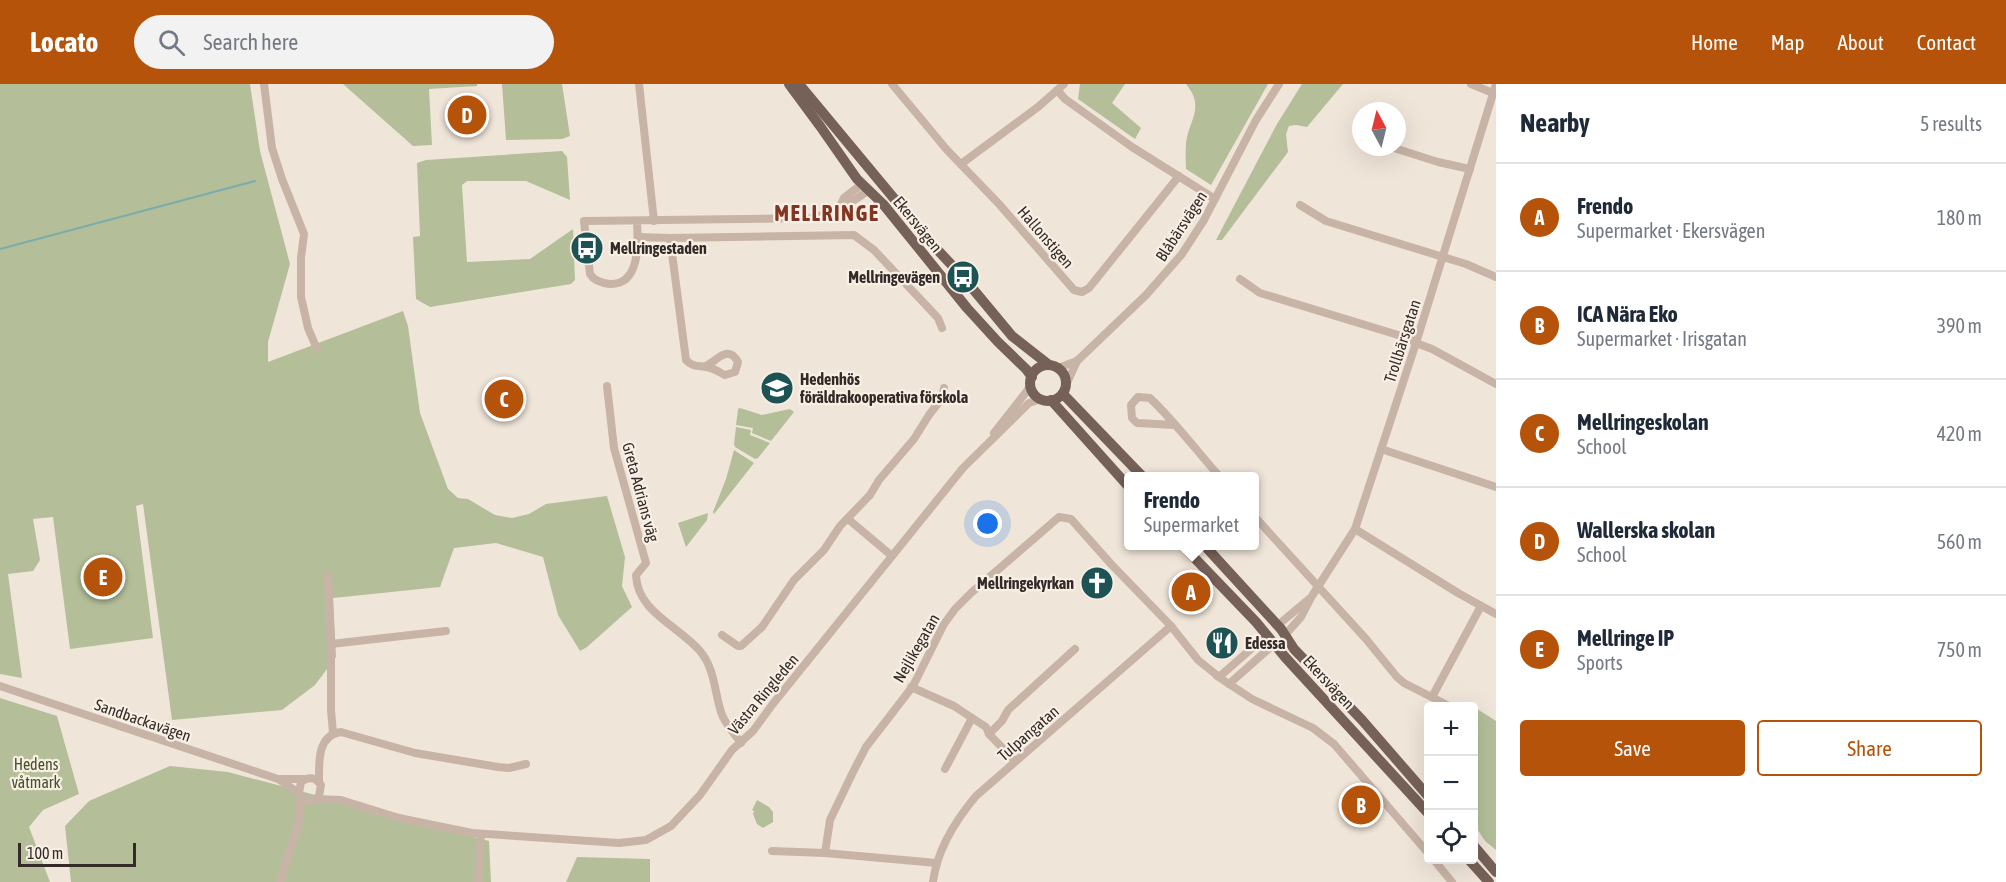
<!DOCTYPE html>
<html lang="en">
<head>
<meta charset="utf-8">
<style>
	:root { --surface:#fff; --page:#f2f2f3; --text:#1f2937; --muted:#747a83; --line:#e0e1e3; --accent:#b45309 }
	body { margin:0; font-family:"Asap Condensed",sans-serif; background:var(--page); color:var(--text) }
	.controls { position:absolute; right:18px; bottom:18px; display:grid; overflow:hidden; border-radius:6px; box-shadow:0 6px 24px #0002 }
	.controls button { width:54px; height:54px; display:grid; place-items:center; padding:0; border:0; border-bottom:2px solid var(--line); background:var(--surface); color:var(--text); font:30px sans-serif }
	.compass { position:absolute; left:1352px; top:18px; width:54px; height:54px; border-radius:50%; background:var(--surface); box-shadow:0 6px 24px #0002; rotate:353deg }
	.scale { position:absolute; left:18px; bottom:15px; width:118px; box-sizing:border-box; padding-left:6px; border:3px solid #342a27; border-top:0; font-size:16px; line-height:21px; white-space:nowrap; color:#342a27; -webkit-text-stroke:4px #f8efe5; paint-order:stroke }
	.you { position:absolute; left:988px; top:440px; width:21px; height:21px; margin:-15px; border:4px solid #fff; border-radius:50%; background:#1a73e8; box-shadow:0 0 0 9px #1a73e833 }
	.badge { display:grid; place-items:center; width:39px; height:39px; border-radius:50%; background:var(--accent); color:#fff; font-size:20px; font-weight:700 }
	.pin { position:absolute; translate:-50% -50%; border:3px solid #fff; box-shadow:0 2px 6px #0006 }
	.popup { position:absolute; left:1124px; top:388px; width:135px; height:78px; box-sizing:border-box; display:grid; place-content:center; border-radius:6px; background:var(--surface); filter:drop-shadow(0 2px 4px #0005); font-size:20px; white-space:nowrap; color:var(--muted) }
	.popup b { font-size:22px; color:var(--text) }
	.popup::after { content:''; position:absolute; left:50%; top:100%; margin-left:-12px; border:12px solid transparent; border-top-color:var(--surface) }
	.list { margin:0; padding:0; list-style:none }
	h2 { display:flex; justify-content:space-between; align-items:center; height:78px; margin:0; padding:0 24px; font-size:26px }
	h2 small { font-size:20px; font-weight:400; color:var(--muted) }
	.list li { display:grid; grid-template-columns:39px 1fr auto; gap:18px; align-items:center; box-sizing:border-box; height:108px; padding:0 24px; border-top:2px solid var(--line) }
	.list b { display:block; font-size:22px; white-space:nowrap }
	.list p { margin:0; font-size:20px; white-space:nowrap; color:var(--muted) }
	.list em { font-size:20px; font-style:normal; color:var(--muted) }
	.actions { display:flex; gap:12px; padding:18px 24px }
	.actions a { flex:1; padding:14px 0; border:2px solid var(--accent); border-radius:6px; text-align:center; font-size:21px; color:var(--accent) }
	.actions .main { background:var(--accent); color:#fff }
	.icon { flex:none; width:33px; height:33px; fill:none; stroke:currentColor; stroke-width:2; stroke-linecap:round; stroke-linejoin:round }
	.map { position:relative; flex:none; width:1496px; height:798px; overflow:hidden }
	header { display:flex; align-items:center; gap:36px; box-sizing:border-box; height:84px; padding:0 30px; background:var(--accent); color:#fff }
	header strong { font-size:28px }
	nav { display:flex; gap:33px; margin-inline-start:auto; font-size:21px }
	.search { width:420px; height:54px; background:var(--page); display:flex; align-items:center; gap:15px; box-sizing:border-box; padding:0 21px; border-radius:33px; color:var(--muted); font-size:22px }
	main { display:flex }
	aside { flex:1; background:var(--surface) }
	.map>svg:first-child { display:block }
	.green { fill:#b4bf9a }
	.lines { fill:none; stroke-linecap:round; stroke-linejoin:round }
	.stream { stroke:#79acad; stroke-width:2 }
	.minor { stroke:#c8b4a6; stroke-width:8 }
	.major { stroke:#766158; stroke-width:10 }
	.labels { text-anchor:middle; stroke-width:4.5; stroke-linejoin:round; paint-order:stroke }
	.street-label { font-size:16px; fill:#342a27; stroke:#f8efe5 }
	.poi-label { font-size:16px; font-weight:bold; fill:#342a27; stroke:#f8efe5; text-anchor:start }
	.park-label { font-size:16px; fill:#45522b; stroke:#f8efe5 }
	.district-label { font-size:22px; font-weight:bold; letter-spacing:1.5px; fill:#813522; stroke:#f8efe5 }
</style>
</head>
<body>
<header>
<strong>Locato</strong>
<div class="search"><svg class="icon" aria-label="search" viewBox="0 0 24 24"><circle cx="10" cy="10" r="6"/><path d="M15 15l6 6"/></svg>Search here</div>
<nav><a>Home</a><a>Map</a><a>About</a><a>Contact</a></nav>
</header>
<main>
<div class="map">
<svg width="1496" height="798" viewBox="0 0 1496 798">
	<rect width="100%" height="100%" fill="#f0e5d9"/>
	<g class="green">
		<polygon points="0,0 250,0 260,67 290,180 268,258 268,278 403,227 408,242 420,329 448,405 458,414 468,415 495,431 512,434 529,430 546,420 607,412 625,473 622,502 632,523 587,563 580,567 558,531 543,473 496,459 454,464 440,503 333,514 336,573 315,601 282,626 172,636 143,420 136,422 153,554 70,565 53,433 33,435 40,476 33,487 8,490 22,594 0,590"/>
		<polygon points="343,0 477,0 477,2 429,5 432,61 413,62"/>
		<polygon points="502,0 562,0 570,52 562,55 506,56"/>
		<polygon points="1080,0 1125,0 1112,19 1141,44 1135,55 1078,15"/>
		<path d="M 1186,0 L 1268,0 L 1211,101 L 1186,85 C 1186,77 1185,68 1186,60 C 1188,37 1206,24 1186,0 Z"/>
		<polygon points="1302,0 1343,0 1307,43 1296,41 1289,42 1286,50 1288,68 1222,156 1216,156 1277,40"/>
		<polygon points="562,67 567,73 570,116 526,97 467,97 462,101 467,178 530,175 573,145 575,196 571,200 430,223 416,215 413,153 420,152 417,79 426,76"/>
		<polygon points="740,324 762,331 790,325 794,328 771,357 752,349 753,344 736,341 738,325"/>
		<polygon points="736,343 751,346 750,351 770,359 758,374 755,375 735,363 734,360"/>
		<polygon points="734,366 754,379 714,430 713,428 726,395"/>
		<polygon points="708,429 707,436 686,463 678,439"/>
		<polygon points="0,614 57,632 79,710 43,726 29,743 50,798 0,798"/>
		<polygon points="1474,623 1496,637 1496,766 1485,757 1474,740"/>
		<polygon points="170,682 228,688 489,757 491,798 71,798 65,742 89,717"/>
		<polygon points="757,716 769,723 773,728 773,738 763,744 757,740 753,730 754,727 752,726"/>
		<polygon points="577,773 650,775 650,798 566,798"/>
	</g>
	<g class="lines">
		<polyline class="stream" points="0,165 255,97"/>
		<g class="minor">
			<polyline points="264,0 272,64 282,95 304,150 301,174 301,213 308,244 317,265"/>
			<polyline points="639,0 654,137"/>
			<polyline points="892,0 947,66 999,120 1074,206 1082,208 1089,204 1179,92"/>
			<polyline points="1471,0 1493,9"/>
			<polyline points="1058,7 1065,15 1132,63 1215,115"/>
			<polyline points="1391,63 1438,78 1470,85"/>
			<polyline points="961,80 1038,23 1064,0"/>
			<polyline points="1300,121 1326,137 1466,180 1496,193"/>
			<polyline points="840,122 844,114 862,100"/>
			<path d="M 637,137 C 638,157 641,201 610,200 C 601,199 594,197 590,190 L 584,137 L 813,134 C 834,128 852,119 869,106"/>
			<polyline points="638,153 670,154"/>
			<polyline points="1240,195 1260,209 1408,254 1416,259 1432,265 1496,300"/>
			<path d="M 706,282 C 718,276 728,260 738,278 L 735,288 L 725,291 C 720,289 716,285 710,284 C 701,281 693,284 686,276 L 670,154 L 854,151 L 874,166 L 938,234 L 942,244"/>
			<polyline points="1058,284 1077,277 1146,211 1182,170 1204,136 1256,36 1279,0"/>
			<polyline points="1066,301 1077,277"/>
			<path d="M 607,302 L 614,364 L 646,479 L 636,491 C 637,528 679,542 700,567 C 715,585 714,606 721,628 C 724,639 734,649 741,659"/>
			<path d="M 1175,341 L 1137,339 L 1132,334 L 1131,321 L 1138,313 L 1150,314 C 1175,338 1196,366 1219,392"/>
			<polyline points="994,349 1027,307 1031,300"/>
			<polyline points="1381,365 1496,403"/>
			<polyline points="1254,432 1366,555 1397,593 1404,599 1449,622"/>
			<polyline points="848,435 892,472"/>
			<polyline points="1355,445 1458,509 1496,530"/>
			<polyline points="328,492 331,560 331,626 333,649"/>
			<polyline points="1278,541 1309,515"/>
			<polyline points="722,551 738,562 741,562 762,543 794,496 824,466 840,442 870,411 879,396 914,355 929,331 942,314 944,304"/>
			<polyline points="1285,551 1301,533 1312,512 1355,445 1416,259 1496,0"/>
			<polyline points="331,560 446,547"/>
			<polyline points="1217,592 1252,615 1313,644 1334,660 1428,769"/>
			<polyline points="1229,600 1274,560"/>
			<path d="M 0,602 L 278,695 L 299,709 L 306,717 L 313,717 L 319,712 L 321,701 C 316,693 308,692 301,698 L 299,709"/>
			<polyline points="911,603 954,622 972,634 986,643 989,650 1015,677"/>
			<polyline points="1432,613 1481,522"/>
			<polyline points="989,650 1002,637 1008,626 1075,565"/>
			<polyline points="945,685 972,634"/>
			<polyline points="280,695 304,695"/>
			<path d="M 319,698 C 319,679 317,651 341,648 L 415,669 L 498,683 L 509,684 L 526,680"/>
			<polyline points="317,715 341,716 399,734 472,749 619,759 646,756 671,742 700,711 732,666 753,647 772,621 963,384 1029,319 1041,315"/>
			<polyline points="772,767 825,769 937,779"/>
			<polyline points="825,769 830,736 853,688 866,663 913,602 944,540 955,525 971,509 1059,433 1071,435 1111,480 1171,542 1198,576 1219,593 1267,551"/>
			<polyline points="1434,776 1452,798"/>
			<polyline points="280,798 300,734 300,712"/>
			<polyline points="478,798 481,750"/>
			<path d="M 933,798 C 937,765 955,737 976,712 L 1171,542"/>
		</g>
		<g class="major">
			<polyline points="789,0 820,42 857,95 883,120 967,224 998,258 1026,285 1032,293"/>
			<polyline points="799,0 931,159 963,193 1012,252 1049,281"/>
			<circle cx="1048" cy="299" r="18"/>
			<polyline points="1063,310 1142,392"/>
			<polyline points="1051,316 1128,402"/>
			<polyline points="1183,462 1256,538 1285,573 1428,729"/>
			<polyline points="1205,462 1281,545 1294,565 1362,636 1428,712"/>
			<polyline points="1474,762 1496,788"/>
			<polyline points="1469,776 1489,798"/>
		</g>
	</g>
	<defs>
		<g id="bus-disc" transform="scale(1.725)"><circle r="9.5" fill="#1d5354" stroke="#f8efe5"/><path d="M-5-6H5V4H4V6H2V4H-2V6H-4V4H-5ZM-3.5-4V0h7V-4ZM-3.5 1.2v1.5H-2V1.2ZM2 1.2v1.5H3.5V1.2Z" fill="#fff"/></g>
		<g id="school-disc" transform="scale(1.725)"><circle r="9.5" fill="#1d5354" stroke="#f8efe5"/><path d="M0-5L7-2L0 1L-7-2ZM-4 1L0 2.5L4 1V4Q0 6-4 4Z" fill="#fff"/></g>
		<g id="church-disc" transform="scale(1.725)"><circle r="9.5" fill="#1d5354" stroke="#f8efe5"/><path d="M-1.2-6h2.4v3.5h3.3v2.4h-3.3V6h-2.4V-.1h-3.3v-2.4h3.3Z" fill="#fff"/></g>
		<g id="restaurant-disc" transform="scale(1.725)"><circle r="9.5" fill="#1d5354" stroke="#f8efe5"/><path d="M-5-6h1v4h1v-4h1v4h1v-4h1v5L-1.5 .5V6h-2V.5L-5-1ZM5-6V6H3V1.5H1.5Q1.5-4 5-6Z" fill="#fff"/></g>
	</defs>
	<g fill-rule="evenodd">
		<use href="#bus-disc" x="587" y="164"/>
		<use href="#bus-disc" x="963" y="193"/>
		<use href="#school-disc" x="777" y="304"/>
		<use href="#church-disc" x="1097" y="499"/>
		<use href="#restaurant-disc" x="1222" y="559"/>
	</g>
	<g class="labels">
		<g class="street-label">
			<text transform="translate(918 140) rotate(51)" y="6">Ekersvägen</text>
			<text transform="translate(1181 142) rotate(-57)" y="6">Blåbärsvägen</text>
			<text transform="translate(1046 153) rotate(49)" y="6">Hallonstigen</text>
			<text transform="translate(1402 257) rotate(-72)" y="6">Trollbärsgatan</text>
			<text transform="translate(641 408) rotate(75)" y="6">Greta Adrians väg</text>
			<text transform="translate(916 564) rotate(-60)" y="6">Nejlikegatan</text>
			<text transform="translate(1329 598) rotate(47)" y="6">Ekersvägen</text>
			<text transform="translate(763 610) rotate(-50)" y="6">Västra Ringleden</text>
			<text transform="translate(143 636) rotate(19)" y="6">Sandbackavägen</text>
			<text transform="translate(1028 649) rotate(-41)" y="6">Tulpangatan</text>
		</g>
		<g class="poi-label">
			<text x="610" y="170">Mellringestaden</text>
			<text x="940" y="199" text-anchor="end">Mellringevägen</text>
			<text x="800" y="301">Hedenhös<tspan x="800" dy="18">föräldrakooperativa förskola</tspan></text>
			<text x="1074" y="505" text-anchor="end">Mellringekyrkan</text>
			<text x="1245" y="565">Edessa</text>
		</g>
		<g class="park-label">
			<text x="36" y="686">Hedens<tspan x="36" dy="18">våtmark</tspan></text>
		</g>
		<g class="district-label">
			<text x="827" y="137">MELLRINGE</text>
		</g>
	</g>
</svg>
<div class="controls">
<button>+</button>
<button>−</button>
<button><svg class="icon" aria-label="locate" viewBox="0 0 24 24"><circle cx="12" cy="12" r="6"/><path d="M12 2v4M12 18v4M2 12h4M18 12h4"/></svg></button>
</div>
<svg class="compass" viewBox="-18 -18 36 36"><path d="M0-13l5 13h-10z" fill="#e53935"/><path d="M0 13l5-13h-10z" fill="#747a83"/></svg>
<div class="scale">100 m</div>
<div class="you"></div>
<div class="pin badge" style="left:1191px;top:508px">A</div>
<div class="popup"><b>Frendo</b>Supermarket</div>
<div class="pin badge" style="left:1361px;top:721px">B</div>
<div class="pin badge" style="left:504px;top:315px">C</div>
<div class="pin badge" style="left:467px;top:31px">D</div>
<div class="pin badge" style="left:103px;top:493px">E</div>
</div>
<aside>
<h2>Nearby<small>5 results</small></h2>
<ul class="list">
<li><span class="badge">A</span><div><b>Frendo</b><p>Supermarket · Ekersvägen</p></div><em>180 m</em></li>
<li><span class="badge">B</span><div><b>ICA Nära Eko</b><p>Supermarket · Irisgatan</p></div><em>390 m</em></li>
<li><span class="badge">C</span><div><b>Mellringeskolan</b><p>School</p></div><em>420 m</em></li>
<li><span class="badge">D</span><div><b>Wallerska skolan</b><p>School</p></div><em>560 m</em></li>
<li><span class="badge">E</span><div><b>Mellringe IP</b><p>Sports</p></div><em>750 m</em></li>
</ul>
<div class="actions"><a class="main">Save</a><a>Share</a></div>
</aside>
</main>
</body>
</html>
